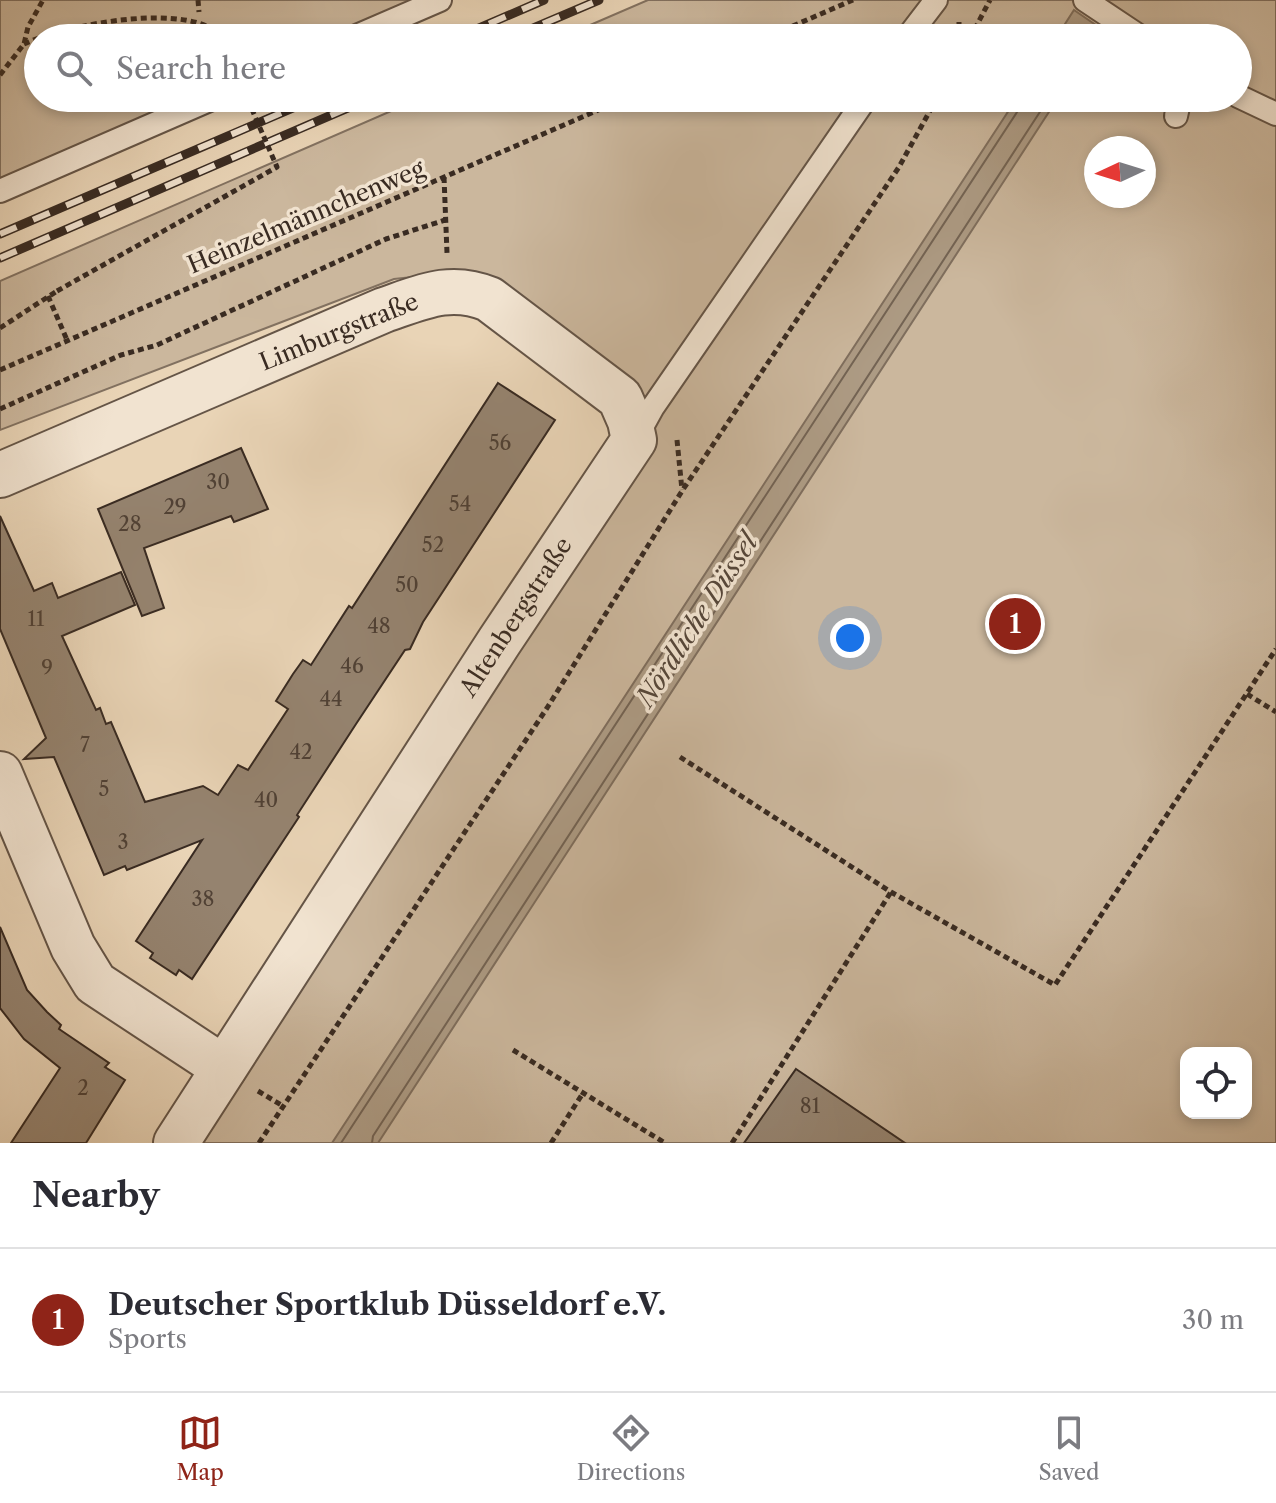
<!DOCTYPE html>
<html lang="en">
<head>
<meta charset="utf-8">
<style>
	:root { --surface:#fff; --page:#f7f7f7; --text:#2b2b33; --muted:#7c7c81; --line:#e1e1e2; --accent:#8f2418 }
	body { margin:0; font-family:"Libre Caslon Text",serif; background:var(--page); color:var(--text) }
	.controls { position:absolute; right:24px; bottom:24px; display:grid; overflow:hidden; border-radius:16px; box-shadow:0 4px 12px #0003 }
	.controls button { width:72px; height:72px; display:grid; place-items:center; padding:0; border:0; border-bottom:2px solid var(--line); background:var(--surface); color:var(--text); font:40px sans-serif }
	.compass { position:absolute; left:1084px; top:136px; width:72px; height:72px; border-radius:50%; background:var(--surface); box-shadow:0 4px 12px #0003; rotate:266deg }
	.you { position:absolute; left:850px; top:638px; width:28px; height:28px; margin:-20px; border:6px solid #fff; border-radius:50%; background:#1a73e8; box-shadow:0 0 0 12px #1a73e833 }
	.badge { display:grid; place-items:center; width:52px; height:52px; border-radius:50%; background:var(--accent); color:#fff; font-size:26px; font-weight:700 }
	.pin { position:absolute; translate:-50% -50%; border:4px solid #fff; box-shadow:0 2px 8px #0006 }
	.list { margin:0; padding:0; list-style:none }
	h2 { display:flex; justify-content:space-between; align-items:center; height:104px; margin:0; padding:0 32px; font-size:34px }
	h2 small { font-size:26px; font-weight:400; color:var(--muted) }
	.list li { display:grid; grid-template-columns:52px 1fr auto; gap:24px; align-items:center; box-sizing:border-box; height:144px; padding:0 32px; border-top:2px solid var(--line) }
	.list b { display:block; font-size:30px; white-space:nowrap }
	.list p { margin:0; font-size:26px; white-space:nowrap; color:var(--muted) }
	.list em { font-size:26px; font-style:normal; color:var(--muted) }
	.icon { flex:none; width:44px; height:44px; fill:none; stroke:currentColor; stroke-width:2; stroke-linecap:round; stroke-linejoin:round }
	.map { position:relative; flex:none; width:1276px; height:1143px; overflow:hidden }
	.search { position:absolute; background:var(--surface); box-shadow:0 4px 12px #0003; left:24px; right:24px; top:24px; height:88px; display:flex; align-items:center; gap:20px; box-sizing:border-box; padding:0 28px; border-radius:44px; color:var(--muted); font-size:30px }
	.sheet { height:248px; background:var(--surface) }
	nav { display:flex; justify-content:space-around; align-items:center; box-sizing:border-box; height:112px; border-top:2px solid var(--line); background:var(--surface); font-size:22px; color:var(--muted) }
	nav a { display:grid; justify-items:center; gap:4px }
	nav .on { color:var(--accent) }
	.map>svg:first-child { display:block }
	.green { fill:#cbb79d; stroke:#827160; stroke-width:2; fill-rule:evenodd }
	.water { fill:#ad9b84; stroke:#7f6e5d; stroke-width:2 }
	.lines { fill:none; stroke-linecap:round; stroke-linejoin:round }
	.shore { stroke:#736353; stroke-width:2 }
	.building { fill:#95836f; stroke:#392b22; stroke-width:2 }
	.service-casing { stroke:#655547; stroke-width:26 }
	.minor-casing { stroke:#655547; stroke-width:48 }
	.path { stroke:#392b22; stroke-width:5; stroke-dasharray:6 4; stroke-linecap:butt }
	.service { stroke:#f1e3d0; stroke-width:22 }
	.minor { stroke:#f1e3d0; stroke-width:44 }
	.rail-casing { stroke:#392b22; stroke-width:9 }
	.rail { stroke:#f1e3d0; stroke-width:6; stroke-dasharray:18; stroke-linecap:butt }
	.path-bridge { stroke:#392b22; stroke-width:5; stroke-dasharray:6 4; stroke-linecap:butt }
	.labels { text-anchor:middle; stroke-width:7; stroke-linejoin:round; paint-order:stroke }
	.number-label { font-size:20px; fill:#504135 }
	.street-label { font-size:24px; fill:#392b22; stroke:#f1e3d0 }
	.water-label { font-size:26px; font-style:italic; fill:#56473a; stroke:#f1e3d0 }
</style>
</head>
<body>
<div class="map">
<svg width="1276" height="1143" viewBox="0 0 1276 1143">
	<rect width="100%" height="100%" fill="#e9d4b6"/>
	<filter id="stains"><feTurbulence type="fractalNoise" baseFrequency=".0025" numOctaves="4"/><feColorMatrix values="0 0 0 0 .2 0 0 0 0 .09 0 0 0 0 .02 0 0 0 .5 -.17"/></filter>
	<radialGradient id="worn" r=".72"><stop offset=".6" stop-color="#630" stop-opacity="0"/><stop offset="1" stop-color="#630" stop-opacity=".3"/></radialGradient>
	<g class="green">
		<polygon points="0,0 424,0 335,38 38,38 38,98 195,98 0,181"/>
		<path d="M 648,0 L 1276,0 L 1276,1143 L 200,1143 L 643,461 L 647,448 L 431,275 L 394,279 L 0,430 L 0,281 L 421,98 L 1238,98 L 1238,38 L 560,38 ZM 1096,148 L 1144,148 L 1144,196 L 1096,196 ZM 1186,1053 L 1246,1053 L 1246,1113 L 1186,1113 Z"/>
	</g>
	<g class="water">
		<polygon points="1074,10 1103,30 1097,38 1056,38"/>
		<polygon points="1017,98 1058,98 378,1143 332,1143"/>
	</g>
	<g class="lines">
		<g class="shore">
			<polyline points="341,1143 1021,106 1023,98"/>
			<polyline points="372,1143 373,1136 1049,98"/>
		</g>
	</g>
	<g class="building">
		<polygon points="498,383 555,420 423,622 410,649 405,650 356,724 297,815 299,817 192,979 179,970 176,975 150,958 153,953 136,941 202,840 127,870 125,866 104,875 54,757 24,759 46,738 0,629 0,516 34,591 52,583 58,598 121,572 135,605 62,636 96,710 100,708 106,724 111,722 145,802 203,786 218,795 238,765 248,770 288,709 276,701 293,674 303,660 311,665 349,606 352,608"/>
		<polygon points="241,448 268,509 234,522 231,516 144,548 164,608 142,616 98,509"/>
		<polygon points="0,927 27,990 47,1012 61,1025 59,1029 109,1063 105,1067 125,1080 86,1143 11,1143 60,1068 24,1039 0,1008"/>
		<polygon points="796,1069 905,1143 744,1143"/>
	</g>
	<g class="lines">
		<g class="service-casing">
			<g id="service">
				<polyline points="1085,0 1142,38"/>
				<polyline points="352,38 440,0"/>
				<polyline points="907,38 936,0"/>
				<polyline points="1238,96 1276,114"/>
				<polyline points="1176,116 1180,98"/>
				<polyline points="0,191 214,98"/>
				<polyline points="637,436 653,407 866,98"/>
			</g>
		</g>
		<g class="minor-casing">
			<g id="minor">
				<path d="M 0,475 L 384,310 C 422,297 450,283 489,299 L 620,398 L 630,421 L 634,440 L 499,642 L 176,1143"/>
				<polyline points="0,774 73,947 95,983 224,1068"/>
			</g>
		</g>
		<g class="path">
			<polyline points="198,0 199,12"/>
			<polyline points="765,38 853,0"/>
			<polyline points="959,38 959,19"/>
			<polyline points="970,38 990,0"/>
			<path d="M 24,44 C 68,24 194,0 222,38"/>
			<polyline points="0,75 24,44 28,27 43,0"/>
			<polyline points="444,177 447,253"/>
			<polyline points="48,296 67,340"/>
			<polyline points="0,328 57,291"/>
			<polyline points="0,370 626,98"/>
			<polyline points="0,409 121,355 157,345 386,239 445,220"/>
			<polyline points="677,440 682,490"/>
			<polyline points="1247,694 1276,712"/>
			<polyline points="680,757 891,892 1055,985 1276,649"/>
			<polyline points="513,1050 665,1143"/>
			<polyline points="258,1091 283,1106"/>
			<polyline points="259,1143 547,708 682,491 899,167 937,98"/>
			<polyline points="551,1143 583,1093"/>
			<polyline points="732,1143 891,892"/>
		</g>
		<use href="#service" class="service"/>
		<use href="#minor" class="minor"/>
		<g class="rail-casing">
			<g id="rail">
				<polyline points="456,38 544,0"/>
				<polyline points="510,38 599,0"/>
				<polyline points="0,234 316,98"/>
				<polyline points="0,258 371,98"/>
			</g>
		</g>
		<use href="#rail" class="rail"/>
		<polyline class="path-bridge" points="57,291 277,167 247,98"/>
	</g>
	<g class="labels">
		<g class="number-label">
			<text x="500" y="450">56</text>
			<text x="218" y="489">30</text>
			<text x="460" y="511">54</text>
			<text x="175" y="514">29</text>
			<text x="130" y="531">28</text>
			<text x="433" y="552">52</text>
			<text x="407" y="592">50</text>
			<text x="36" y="626">11</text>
			<text x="379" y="633">48</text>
			<text x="352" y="673">46</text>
			<text x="47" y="675">9</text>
			<text x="331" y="706">44</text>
			<text x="85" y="752">7</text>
			<text x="301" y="759">42</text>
			<text x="104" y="796">5</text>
			<text x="266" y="807">40</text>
			<text x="123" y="849">3</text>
			<text x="203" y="906">38</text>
			<text x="83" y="1095">2</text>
			<text x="810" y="1113">81</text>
		</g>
		<g class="street-label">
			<text transform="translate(306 217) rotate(-23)" y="8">Heinzelmännchenweg</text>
			<text transform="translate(339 332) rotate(-22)" y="8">Limburgstraße</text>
			<text transform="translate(516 617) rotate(-57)" y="8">Altenbergstraße</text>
		</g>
		<g class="water-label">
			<text transform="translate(697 620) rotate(-57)" y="9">Nördliche Düssel</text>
		</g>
	</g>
	<rect width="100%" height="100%" filter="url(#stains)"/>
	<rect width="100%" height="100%" fill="url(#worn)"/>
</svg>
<div class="controls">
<button><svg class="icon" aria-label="locate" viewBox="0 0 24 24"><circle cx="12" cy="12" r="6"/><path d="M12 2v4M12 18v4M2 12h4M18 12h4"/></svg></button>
</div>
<svg class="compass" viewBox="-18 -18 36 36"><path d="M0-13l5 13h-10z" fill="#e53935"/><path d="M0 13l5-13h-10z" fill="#7c7c81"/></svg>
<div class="you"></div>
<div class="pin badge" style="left:1015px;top:624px">1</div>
<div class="search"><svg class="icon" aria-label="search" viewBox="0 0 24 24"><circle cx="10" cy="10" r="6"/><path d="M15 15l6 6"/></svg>Search here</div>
</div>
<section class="sheet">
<h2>Nearby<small></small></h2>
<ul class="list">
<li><span class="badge">1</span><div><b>Deutscher Sportklub Düsseldorf e.V.</b><p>Sports</p></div><em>30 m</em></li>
</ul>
</section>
<nav>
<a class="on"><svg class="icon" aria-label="map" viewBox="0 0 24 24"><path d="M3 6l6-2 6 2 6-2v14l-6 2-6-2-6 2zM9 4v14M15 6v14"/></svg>Map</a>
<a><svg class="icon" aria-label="directions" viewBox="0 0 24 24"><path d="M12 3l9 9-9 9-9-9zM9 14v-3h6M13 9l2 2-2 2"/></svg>Directions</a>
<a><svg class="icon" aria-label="saved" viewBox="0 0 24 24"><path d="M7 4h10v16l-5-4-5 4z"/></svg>Saved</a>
</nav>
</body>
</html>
